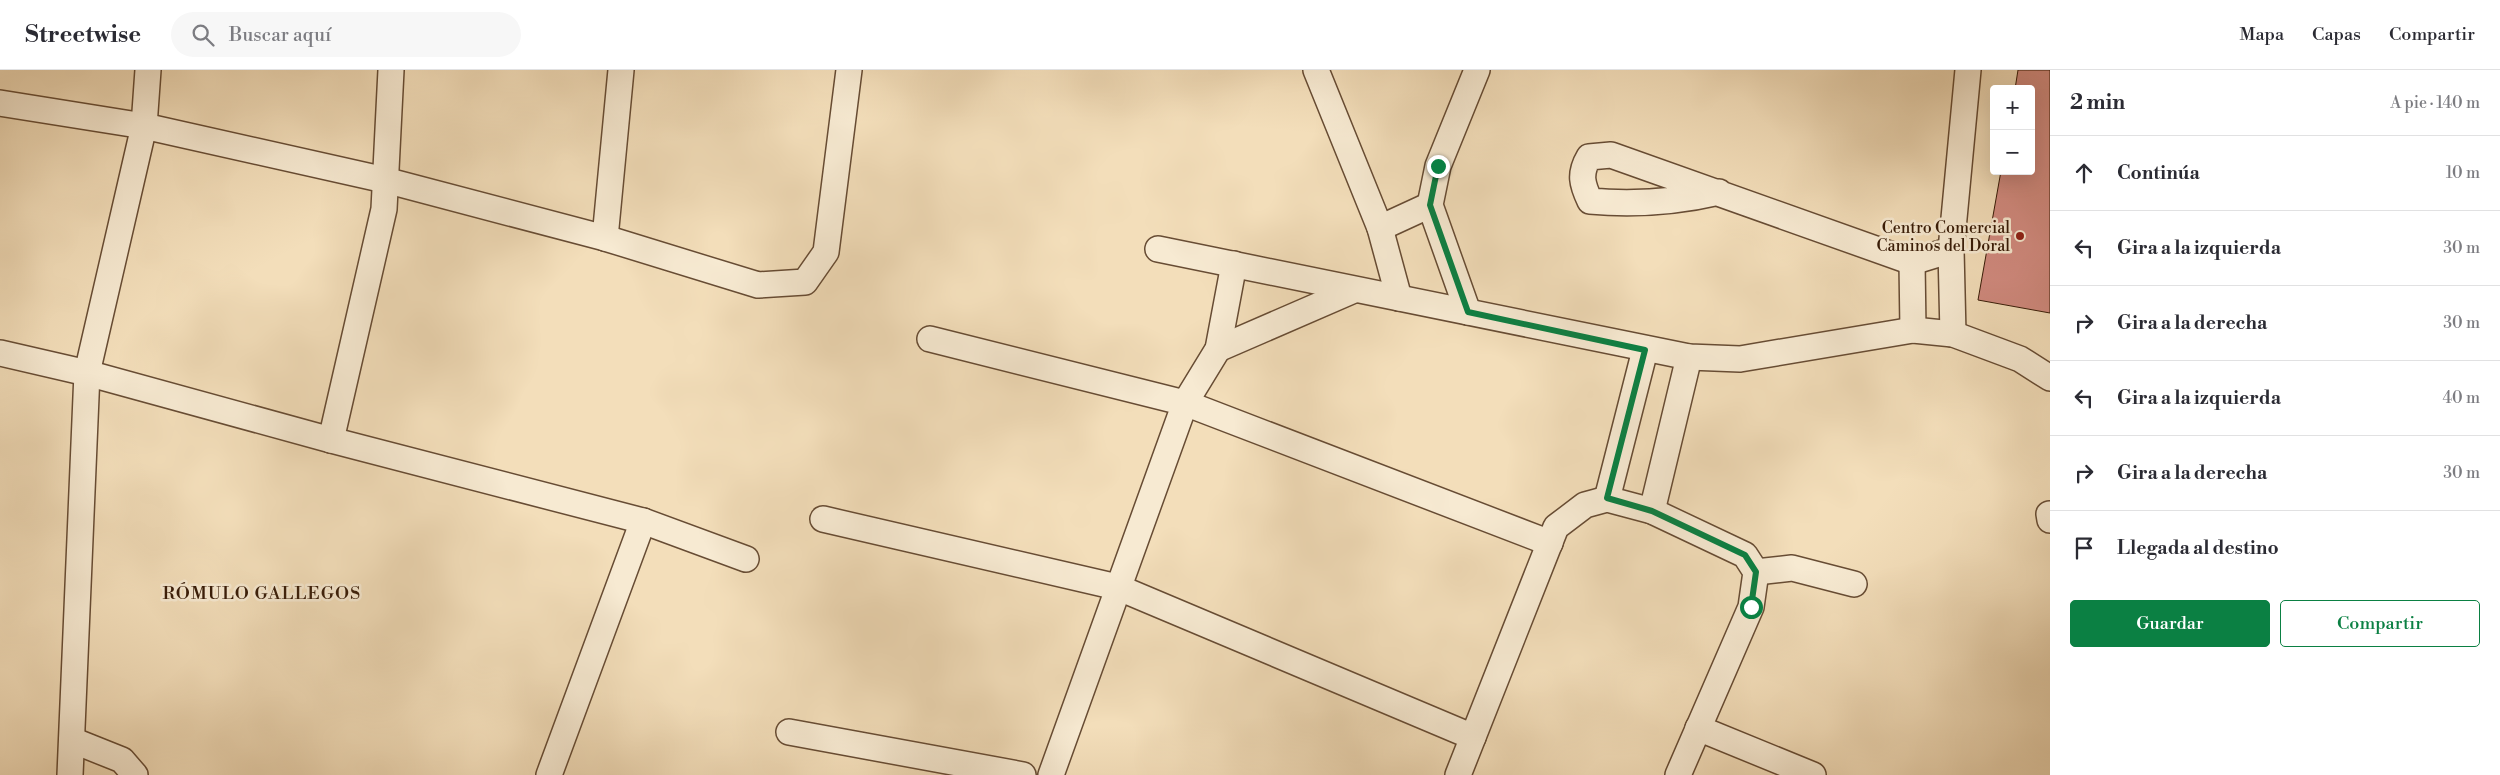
<!DOCTYPE html>
<html lang="es">
<head>
<meta charset="utf-8">
<style>
	:root { --surface:#fff; --page:#f7f7f7; --text:#2b2b33; --muted:#7c7c81; --line:#e1e1e2; --accent:#0b8043 }
	body { margin:0; font-family:"Libre Bodoni",serif; background:var(--page); color:var(--text) }
	.controls { position:absolute; right:15px; top:15px; display:grid; overflow:hidden; border-radius:5px; box-shadow:0 5px 20px #0002 }
	.controls button { width:45px; height:45px; display:grid; place-items:center; padding:0; border:0; border-bottom:1px solid var(--line); background:var(--surface); color:var(--text); font:25px sans-serif }
	.stop { position:absolute; width:15px; height:15px; margin:-11px; border:4px solid #0b8043; border-radius:50%; background:#fff }
	.stop.end { background:#0b8043; border-color:#fff; box-shadow:0 1px 5px #0008 }
	.list { margin:0; padding:0; list-style:none }
	h2 { display:flex; justify-content:space-between; align-items:center; height:65px; margin:0; padding:0 20px; font-size:21px }
	h2 small { font-size:16px; font-weight:400; color:var(--muted) }
	.list li { display:grid; grid-template-columns:32px 1fr auto; gap:15px; align-items:center; box-sizing:border-box; height:75px; padding:0 20px; border-top:1px solid var(--line) }
	.list b { display:block; font-size:19px; white-space:nowrap }
	.list em { font-size:16px; font-style:normal; color:var(--muted) }
	.actions { display:flex; gap:10px; padding:15px 20px }
	.actions a { flex:1; padding:11px 0; border:1px solid var(--accent); border-radius:5px; text-align:center; font-size:18px; color:var(--accent) }
	.actions .main { background:var(--accent); color:#fff }
	.icon { flex:none; width:28px; height:28px; fill:none; stroke:currentColor; stroke-width:2; stroke-linecap:round; stroke-linejoin:round }
	.map { position:relative; flex:none; width:2050px; height:705px; overflow:hidden }
	header { display:flex; align-items:center; gap:30px; box-sizing:border-box; height:70px; padding:0 25px; background:var(--surface); border-bottom:1px solid var(--line) }
	header strong { font-size:24px }
	nav { display:flex; gap:28px; margin-inline-start:auto; font-size:18px }
	.search { width:350px; height:45px; background:var(--page); display:flex; align-items:center; gap:12px; box-sizing:border-box; padding:0 18px; border-radius:28px; color:var(--muted); font-size:19px }
	main { display:flex }
	aside { flex:1; background:var(--surface) }
	.map>svg:first-child { display:block }
	.building { fill:#d18b80; stroke:#381c08 }
	.lines { fill:none; stroke-linecap:round; stroke-linejoin:round }
	.street-casing { stroke:#674c34; stroke-width:28 }
	.street { stroke:#f7ead2; stroke-width:25 }
	.route { stroke:#0b8043; stroke-width:6 }
	.poi-dot { fill:#8f2418; stroke:#f7ead2; stroke-width:2 }
	.labels { text-anchor:middle; stroke-width:5; stroke-linejoin:round; paint-order:stroke }
	.poi-label { font-size:16px; fill:#381c08; stroke:#f7ead2; text-anchor:end }
	.neighbourhood-label { font-size:18px; letter-spacing:1px; fill:#381c08; stroke:#f7ead2 }
</style>
</head>
<body>
<header>
<strong>Streetwise</strong>
<div class="search"><svg class="icon" aria-label="search" viewBox="0 0 24 24"><circle cx="10" cy="10" r="6"/><path d="M15 15l6 6"/></svg>Buscar aquí</div>
<nav><a>Mapa</a><a>Capas</a><a>Compartir</a></nav>
</header>
<main>
<div class="map">
<svg width="2050" height="705" viewBox="0 0 2050 705">
	<rect width="100%" height="100%" fill="#f3deba"/>
	<filter id="stains"><feTurbulence type="fractalNoise" baseFrequency=".004" numOctaves="4"/><feColorMatrix values="0 0 0 0 .2 0 0 0 0 .09 0 0 0 0 .02 0 0 0 .5 -.17"/></filter>
	<radialGradient id="worn" r=".72"><stop offset=".6" stop-color="#630" stop-opacity="0"/><stop offset="1" stop-color="#630" stop-opacity=".3"/></radialGradient>
	<polygon class="building" points="2018,0 2050,0 2050,243 1978,230 2001,101 2031,101 2031,19 2015,19"/>
	<g class="lines">
		<g class="street-casing">
			<g id="street">
				<polyline points="1316,0 1380,158 1399,228"/>
				<polyline points="0,33 144,56 385,110 605,168 758,215 805,212 826,182 849,0"/>
				<path d="M 1719,122 C 1676,132 1634,135 1590,131 C 1582,114 1579,104 1589,87 L 1611,85 L 1912,192 L 1951,180 L 1968,0"/>
				<polyline points="1380,158 1430,135"/>
				<polyline points="605,168 621,0"/>
				<polyline points="1158,179 1689,287 1740,289 1913,260 1953,264 2020,289 2050,308"/>
				<polyline points="1951,180 1953,264"/>
				<polyline points="1912,192 1913,260"/>
				<polyline points="1468,242 1430,135 1438,96 1477,0"/>
				<polyline points="930,269 1185,333 1550,473"/>
				<polyline points="1218,279 1354,220"/>
				<polyline points="0,283 87,303 331,370 643,451 746,489"/>
				<polyline points="331,370 384,139 391,0"/>
				<polyline points="1607,429 1645,280"/>
				<polyline points="1652,441 1689,287"/>
				<polyline points="2049,444 2050,450"/>
				<polyline points="823,449 1117,517 1473,667"/>
				<polyline points="1756,502 1792,498 1854,514"/>
				<polyline points="1698,658 1813,705"/>
				<polyline points="789,662 1023,705"/>
				<polyline points="72,670 122,690 135,705"/>
				<polyline points="70,705 87,303 144,56 148,0"/>
				<polyline points="549,705 643,451"/>
				<polyline points="1051,705 1185,333 1218,279 1234,194"/>
				<polyline points="1458,705 1556,457 1585,435 1607,429 1652,441 1745,485 1756,502 1751,537 1678,705"/>
			</g>
		</g>
		<use href="#street" class="street"/>
	</g>
	<g class="lines">
		<polyline class="route" points="1438,96 1430,135 1468,242 1645,280 1607,428 1652,441 1745,485 1756,502 1751,537"/>
	</g>
	<circle class="poi-dot" cx="2020" cy="166" r="5"/>
	<g class="labels">
		<g class="poi-label">
			<text x="2010" y="163">Centro Comercial<tspan x="2010" dy="18">Caminos del Doral</tspan></text>
		</g>
		<g class="neighbourhood-label">
			<text x="262" y="529">RÓMULO GALLEGOS</text>
		</g>
	</g>
	<rect width="100%" height="100%" filter="url(#stains)"/>
	<rect width="100%" height="100%" fill="url(#worn)"/>
</svg>
<div class="controls">
<button>+</button>
<button>−</button>
</div>
<div class="stop" style="left:1751px;top:537px"></div>
<div class="stop end" style="left:1438px;top:96px"></div>
</div>
<aside>
<h2>2 min<small>A pie · 140 m</small></h2>
<ul class="list">
<li><svg class="icon" aria-label="ahead" viewBox="0 0 24 24"><path d="M12 20V5M6 11l6-6 6 6"/></svg><div><b>Continúa</b></div><em>10 m</em></li>
<li><svg class="icon" aria-label="left" viewBox="0 0 24 24"><path d="M17 20v-9H6M10 6l-5 5 5 5"/></svg><div><b>Gira a la izquierda</b></div><em>30 m</em></li>
<li><svg class="icon" aria-label="right" viewBox="0 0 24 24"><path d="M7 20v-9h11M14 6l5 5-5 5"/></svg><div><b>Gira a la derecha</b></div><em>30 m</em></li>
<li><svg class="icon" aria-label="left" viewBox="0 0 24 24"><path d="M17 20v-9H6M10 6l-5 5 5 5"/></svg><div><b>Gira a la izquierda</b></div><em>40 m</em></li>
<li><svg class="icon" aria-label="right" viewBox="0 0 24 24"><path d="M7 20v-9h11M14 6l5 5-5 5"/></svg><div><b>Gira a la derecha</b></div><em>30 m</em></li>
<li><svg class="icon" aria-label="arrive" viewBox="0 0 24 24"><path d="M6 21V4h12l-3 4 3 4H6"/></svg><div><b>Llegada al destino</b></div></li>
</ul>
<div class="actions"><a class="main">Guardar</a><a>Compartir</a></div>
</aside>
</main>
</body>
</html>
